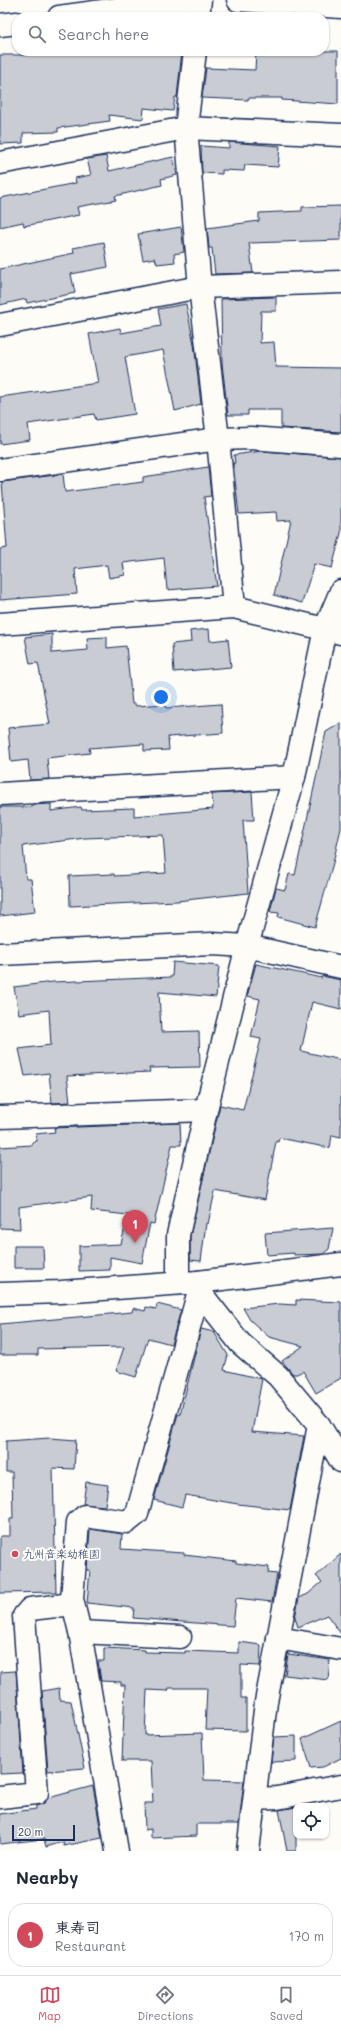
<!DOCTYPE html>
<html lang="en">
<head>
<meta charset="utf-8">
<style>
	:root { --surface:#fff; --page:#f2f2f3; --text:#1f2937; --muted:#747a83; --line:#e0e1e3; --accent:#d1495b }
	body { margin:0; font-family:Mali,"Klee One",sans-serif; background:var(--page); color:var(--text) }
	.controls { position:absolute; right:12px; bottom:12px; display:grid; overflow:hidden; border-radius:8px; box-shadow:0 1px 3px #0004 }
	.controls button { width:36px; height:36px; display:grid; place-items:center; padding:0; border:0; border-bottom:1px solid var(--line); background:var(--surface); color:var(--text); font:20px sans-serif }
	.scale { position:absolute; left:12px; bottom:10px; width:63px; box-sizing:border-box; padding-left:4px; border:2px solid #1b2f5e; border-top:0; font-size:11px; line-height:14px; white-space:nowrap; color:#1b2f5e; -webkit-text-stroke:3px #fdfcf7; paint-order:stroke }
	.you { position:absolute; left:161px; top:697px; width:14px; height:14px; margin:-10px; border:3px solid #fff; border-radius:50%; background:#1a73e8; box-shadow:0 0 0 6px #1a73e833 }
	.badge { display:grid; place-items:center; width:26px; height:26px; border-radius:50%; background:var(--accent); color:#fff; font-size:13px; font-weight:700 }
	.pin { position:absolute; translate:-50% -33px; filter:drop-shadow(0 1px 2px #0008) }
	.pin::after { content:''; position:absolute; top:21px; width:14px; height:12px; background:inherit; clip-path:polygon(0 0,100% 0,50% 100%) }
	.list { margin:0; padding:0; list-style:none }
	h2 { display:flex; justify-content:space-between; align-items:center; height:52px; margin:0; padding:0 16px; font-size:17px }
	h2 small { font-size:13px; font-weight:400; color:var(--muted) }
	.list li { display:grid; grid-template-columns:26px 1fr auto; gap:12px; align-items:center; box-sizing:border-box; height:64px; margin:0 8px 8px; padding:0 8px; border:1px solid var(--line); border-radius:16px }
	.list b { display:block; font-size:15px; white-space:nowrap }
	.list p { margin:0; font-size:13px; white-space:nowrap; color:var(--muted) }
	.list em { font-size:13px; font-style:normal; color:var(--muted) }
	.icon { flex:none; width:22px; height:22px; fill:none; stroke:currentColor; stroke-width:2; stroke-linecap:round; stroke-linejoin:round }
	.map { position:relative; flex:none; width:341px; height:1851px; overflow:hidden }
	.search { position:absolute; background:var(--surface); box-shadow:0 1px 3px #0004; left:12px; right:12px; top:12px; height:44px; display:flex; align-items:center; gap:10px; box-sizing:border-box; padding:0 14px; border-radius:16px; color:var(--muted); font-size:15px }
	.sheet { height:124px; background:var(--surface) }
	nav { display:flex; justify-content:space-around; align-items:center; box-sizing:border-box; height:56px; border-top:1px solid var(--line); background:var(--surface); font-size:11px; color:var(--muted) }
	nav a { display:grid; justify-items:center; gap:2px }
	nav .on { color:var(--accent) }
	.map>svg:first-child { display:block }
	.building { fill:#c9ccd3; stroke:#1b2f5e }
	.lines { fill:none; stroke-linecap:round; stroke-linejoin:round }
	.street-casing { stroke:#1b2f5e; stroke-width:25 }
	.secondary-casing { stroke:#1b2f5e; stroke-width:25 }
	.street { stroke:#fdfcf7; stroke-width:22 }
	.secondary { stroke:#fdfcf7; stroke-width:22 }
	.poi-dot { fill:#d1495b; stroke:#fdfcf7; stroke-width:1.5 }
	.labels { text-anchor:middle; stroke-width:4; stroke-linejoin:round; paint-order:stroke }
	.poi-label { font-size:11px; fill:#1b2f5e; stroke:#fdfcf7; text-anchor:start }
</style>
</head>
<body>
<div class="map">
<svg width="341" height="1851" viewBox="0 0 341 1851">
	<rect width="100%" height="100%" fill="#fdfcf7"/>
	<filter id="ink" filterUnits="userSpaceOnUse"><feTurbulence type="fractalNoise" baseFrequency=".025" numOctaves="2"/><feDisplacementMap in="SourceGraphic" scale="8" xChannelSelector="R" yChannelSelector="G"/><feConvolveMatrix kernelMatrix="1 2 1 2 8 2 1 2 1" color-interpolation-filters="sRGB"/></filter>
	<g filter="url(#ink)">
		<g class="building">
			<polygon points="27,51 182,51 177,97 175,97 173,111 144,108 143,119 109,115 110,121 58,128 58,132 23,133 23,143 0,144 0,55 27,55"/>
			<polygon points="256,51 338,51 338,104 282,100 282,98 248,98 248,100 202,98 206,68 255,70"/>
			<polygon points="229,142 280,146 278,167 245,165 244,171 222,170 222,174 202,173 201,146 229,148"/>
			<polygon points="106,156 109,171 173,157 177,175 161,179 162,185 115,196 116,200 77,207 79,215 24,226 23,222 0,227 0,198 76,183 75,178 91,175 87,159"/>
			<polygon points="341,206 341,240 249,243 253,273 215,274 212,248 209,248 207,228 259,221 259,213 302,211 302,207"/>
			<polygon points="181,227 184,252 174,254 175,262 157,264 155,258 143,260 138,234"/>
			<polygon points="104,242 108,267 71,274 75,293 27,303 26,299 0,305 0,269 74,253 73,248"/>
			<polygon points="276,297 276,311 261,311 260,343 274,342 276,367 341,368 341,432 281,428 281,410 248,410 248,415 228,415 222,363 221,299"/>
			<polygon points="186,304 194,344 201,404 175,411 163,350 125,357 135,414 96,420 94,414 28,424 30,440 0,444 0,397 98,383 89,334 120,328 121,333 161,326 158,309"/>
			<polygon points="262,451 341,457 341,533 332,568 314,564 302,603 274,595 291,520 277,521 276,512 239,514 233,463 235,463 234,455"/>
			<polygon points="208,467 211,496 204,497 217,586 167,590 164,558 123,563 125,575 109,578 107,565 75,569 77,594 0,600 0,549 7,548 2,482 63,474 65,492 143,482 143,477"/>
			<polygon points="209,629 210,641 228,639 231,667 174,672 172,644 191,642 190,631"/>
			<polygon points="52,634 52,653 88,650 87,638 107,637 107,648 126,646 132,704 135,704 136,706 165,704 166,708 221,704 223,733 168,737 169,750 144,751 144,744 89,748 90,753 47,758 49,779 30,780 28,760 11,762 8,728 50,724 38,663 30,664 25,637"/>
			<polygon points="341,723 341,828 333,863 315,927 278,917 279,913 270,912 276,888 285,890 289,874 295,875 326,732"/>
			<polygon points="252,792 254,820 243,820 248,893 177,901 70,906 69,876 114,874 114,876 166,873 163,835 85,838 23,846 26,879 31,879 35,912 0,916 0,807 32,807 32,805 51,804 51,811 81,807 82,810 134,808 134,816 213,809 212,794"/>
			<polygon points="173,962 219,966 216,997 159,992 161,1032 199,1031 200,1067 149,1068 150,1072 67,1076 70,1102 52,1103 49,1073 25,1076 19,1049 51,1045 49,1010 19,1014 14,987 53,982 172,977"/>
			<polygon points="256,964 322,978 322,976 341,980 341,1009 312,1002 301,1051 341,1060 341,1137 332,1135 330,1148 279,1138 278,1142 276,1141 265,1200 215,1191 208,1224 206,1223 201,1261 190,1260 190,1236 220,1105 243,1110 261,1039 251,1037 260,999 247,996"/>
			<polygon points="180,1123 181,1145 172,1145 154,1224 150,1223 142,1263 110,1257 110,1270 79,1271 79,1246 121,1244 128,1215 91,1211 92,1197 19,1207 20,1229 0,1228 0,1147 32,1145 32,1142 37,1141 36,1134 55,1132 54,1128"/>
			<polygon points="333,1228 329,1249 323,1254 294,1255 294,1253 267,1255 265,1233"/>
			<polygon points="14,1246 43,1246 44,1268 14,1268"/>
			<polygon points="296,1300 341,1302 341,1378 316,1393 303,1371 297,1374 293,1374 282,1361 303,1346 269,1337 250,1320 243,1308 279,1304 296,1305"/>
			<polygon points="157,1304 181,1310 171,1344 148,1338 136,1377 116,1371 124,1347 38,1349 38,1355 0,1355 0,1324 132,1312 133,1308 145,1311 146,1307 156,1309"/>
			<polygon points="201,1329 214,1332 228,1355 224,1370 262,1379 252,1432 304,1436 290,1510 238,1504 185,1495 182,1507 154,1500 178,1414 180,1415"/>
			<polygon points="50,1438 76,1440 74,1469 53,1468 56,1592 0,1593 0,1536 10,1536 10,1519 13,1519 12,1472 6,1472 6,1441"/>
			<polygon points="86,1482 108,1485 105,1506 83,1504"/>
			<polygon points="90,1529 122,1534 121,1549 184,1553 184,1555 236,1561 236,1563 269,1567 268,1573 277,1574 272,1602 236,1598 233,1626 133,1618 134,1608 87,1603 90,1570 87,1570"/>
			<polygon points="341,1554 341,1634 327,1615 298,1627 295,1618 299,1598 308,1594 322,1582 316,1576"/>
			<polygon points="239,1642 261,1645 260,1666 241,1665 241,1698 246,1698 246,1731 205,1730 207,1688 169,1688 168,1691 147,1690 145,1735 202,1733 204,1780 244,1781 239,1824 196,1824 196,1836 151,1838 151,1829 145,1830 144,1803 153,1803 151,1761 122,1761 125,1685 121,1685 121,1682 101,1681 98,1661 104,1661 104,1648 145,1650 145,1652 185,1653 185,1651 239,1653"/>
			<polygon points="288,1654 330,1660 328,1680 285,1675"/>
			<polygon points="16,1671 23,1773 0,1774 0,1672"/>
			<polygon points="59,1688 60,1700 71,1701 85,1768 48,1771 42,1691"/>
			<polygon points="341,1721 341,1758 323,1767 311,1768 302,1739"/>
			<polygon points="296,1736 296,1761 271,1762 274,1737"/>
			<polygon points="93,1786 102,1838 64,1846 63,1842 46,1847 44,1839 0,1844 0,1814 36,1809 36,1806 44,1803 48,1798"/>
			<polygon points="296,1807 296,1851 287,1851 279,1810"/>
		</g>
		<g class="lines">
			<g class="street-casing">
				<g id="street">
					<polyline points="238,0 341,7"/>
					<polyline points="59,17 182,0"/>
					<polyline points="198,17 200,0"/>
					<polyline points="0,25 17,23"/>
					<polyline points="195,51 186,128 200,287 218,439 234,607"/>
					<polyline points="0,163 186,128 341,135"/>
					<polyline points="0,325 200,287 341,282"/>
					<polyline points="0,470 218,439 251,438 341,445"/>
					<polyline points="0,624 234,607 341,633"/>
					<polyline points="0,794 294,777"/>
					<polyline points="0,954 212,944 247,946 341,967"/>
					<polyline points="0,1117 206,1110"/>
					<polyline points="178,1282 178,1235 206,1110 247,946 294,777 325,629 341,591"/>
					<polyline points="199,1291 240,1343 278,1376 319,1425 341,1461"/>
					<polyline points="80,1632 180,1637"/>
					<polyline points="278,1638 341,1649"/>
					<polyline points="0,1797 37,1793 24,1616 30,1609 73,1604"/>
					<polyline points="255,1799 277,1798 341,1786"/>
					<polyline points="117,1851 80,1632 72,1599 78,1522 85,1516 127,1522 137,1514 199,1291 198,1282"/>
					<polyline points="248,1851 266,1702 319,1425"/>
				</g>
			</g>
			<g class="secondary-casing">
				<polyline id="secondary" points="0,1294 61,1292 198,1282 341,1264"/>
			</g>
			<use href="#street" class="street"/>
			<use href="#secondary" class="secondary"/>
		</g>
	</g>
	<circle class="poi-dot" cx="15" cy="1554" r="4"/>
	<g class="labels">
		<g class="poi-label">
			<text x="23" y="1558">九州音楽幼稚園</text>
		</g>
	</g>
</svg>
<div class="controls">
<button><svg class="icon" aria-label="locate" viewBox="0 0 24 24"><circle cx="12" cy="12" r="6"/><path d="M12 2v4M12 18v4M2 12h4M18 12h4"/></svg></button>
</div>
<div class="scale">20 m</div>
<div class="you"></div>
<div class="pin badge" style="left:135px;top:1243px">1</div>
<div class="search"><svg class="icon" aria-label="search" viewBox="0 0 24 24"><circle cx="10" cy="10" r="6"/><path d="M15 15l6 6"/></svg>Search here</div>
</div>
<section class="sheet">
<h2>Nearby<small></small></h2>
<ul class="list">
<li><span class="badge">1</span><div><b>東寿司</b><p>Restaurant</p></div><em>170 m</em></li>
</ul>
</section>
<nav>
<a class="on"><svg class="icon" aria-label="map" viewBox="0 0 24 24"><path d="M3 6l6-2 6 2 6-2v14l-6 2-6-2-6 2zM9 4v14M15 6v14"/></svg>Map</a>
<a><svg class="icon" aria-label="directions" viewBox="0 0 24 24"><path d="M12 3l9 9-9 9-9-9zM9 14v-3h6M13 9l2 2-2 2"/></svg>Directions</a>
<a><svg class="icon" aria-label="saved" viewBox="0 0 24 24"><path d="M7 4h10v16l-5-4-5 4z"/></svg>Saved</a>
</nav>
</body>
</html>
